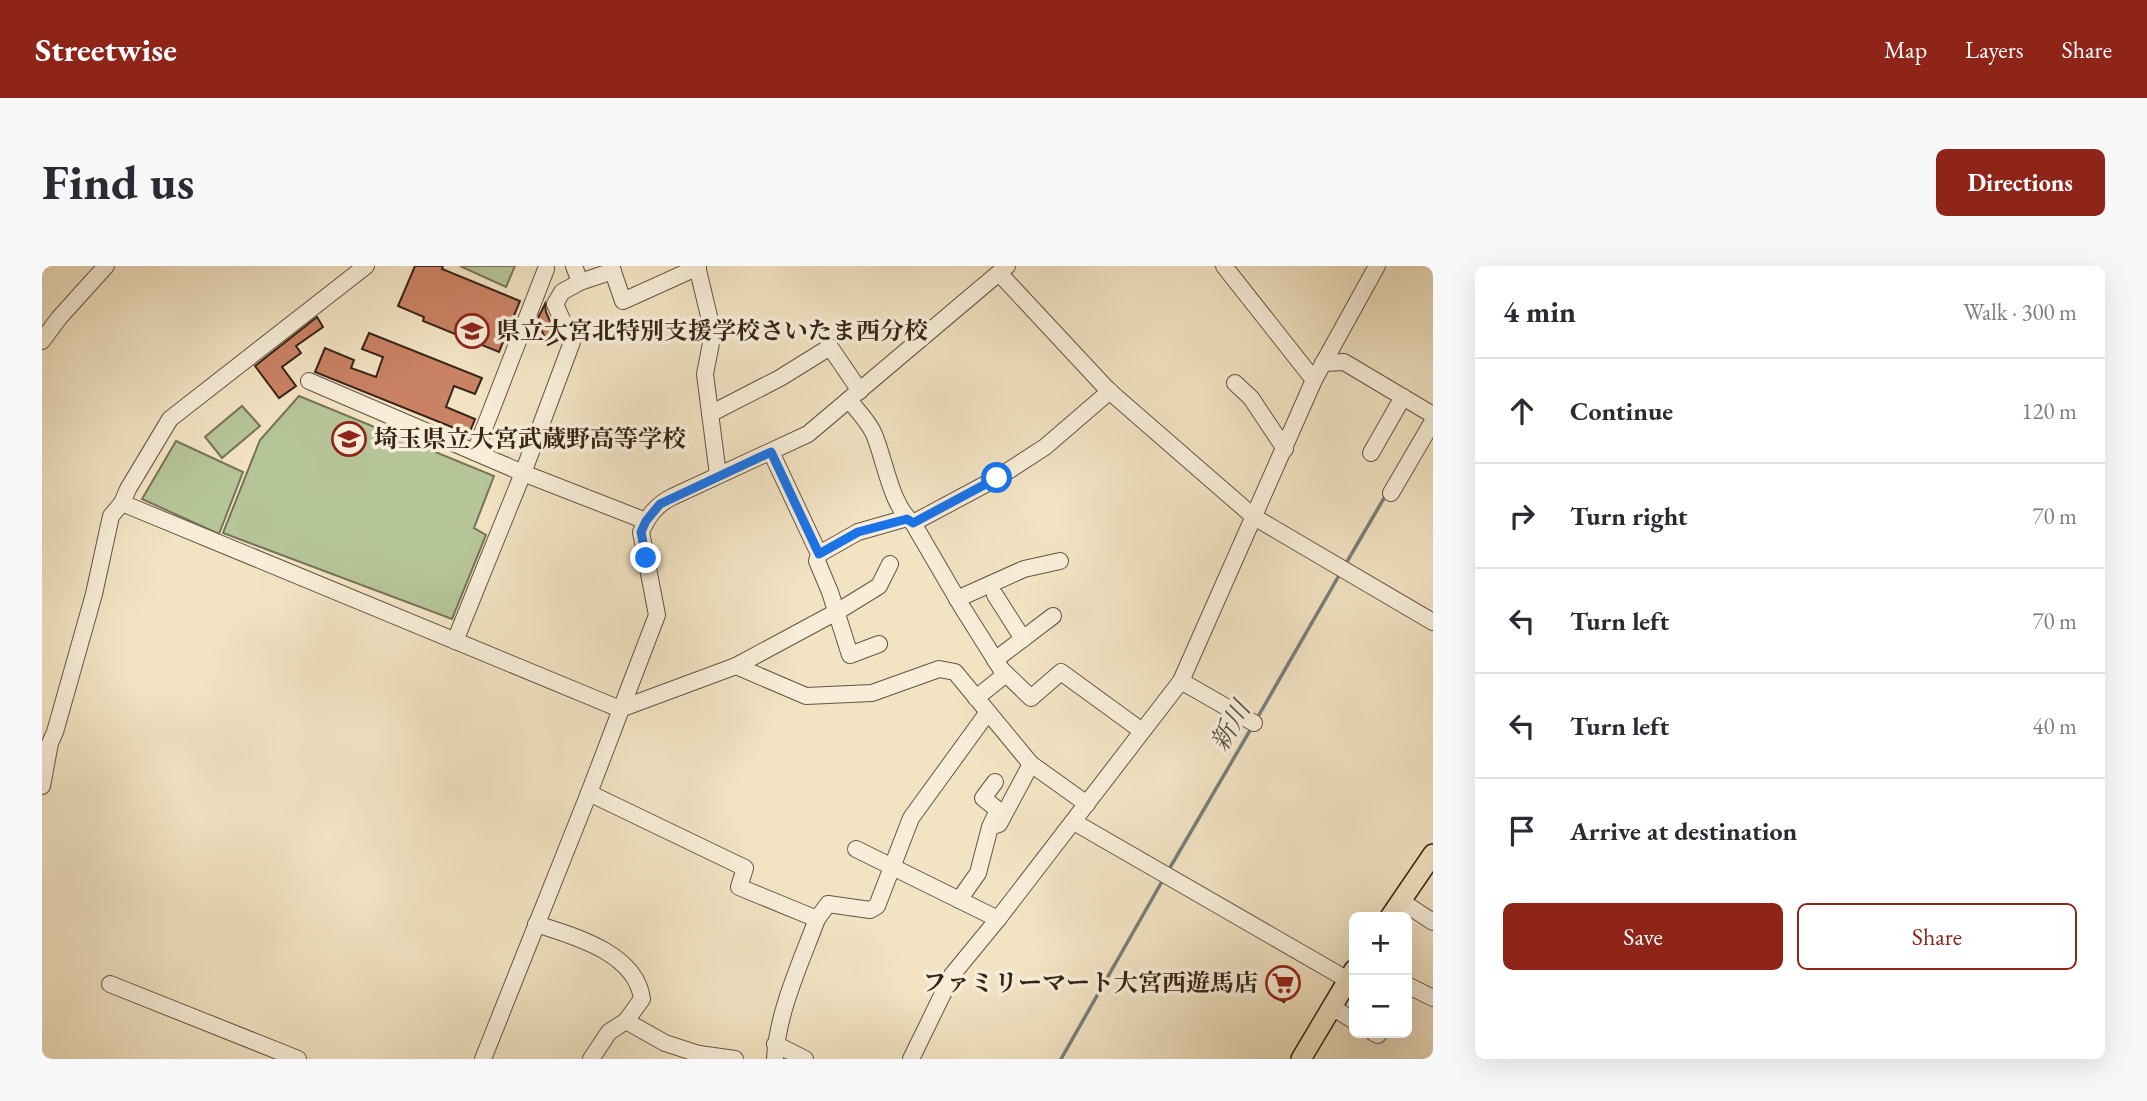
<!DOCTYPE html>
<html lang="en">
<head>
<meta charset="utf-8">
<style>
	:root { --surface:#fff; --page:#f7f7f7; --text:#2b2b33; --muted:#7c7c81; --line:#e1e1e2; --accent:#8f2418 }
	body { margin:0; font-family:"EB Garamond","Noto Serif JP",serif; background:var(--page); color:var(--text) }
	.controls { position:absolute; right:21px; bottom:21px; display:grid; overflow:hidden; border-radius:10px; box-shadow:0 7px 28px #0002 }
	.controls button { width:63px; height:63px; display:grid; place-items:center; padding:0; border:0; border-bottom:2px solid var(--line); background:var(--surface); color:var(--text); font:35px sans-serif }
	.stop { position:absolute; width:21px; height:21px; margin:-16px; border:5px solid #1a73e8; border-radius:50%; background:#fff }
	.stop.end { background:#1a73e8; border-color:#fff; box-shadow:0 2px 7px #0008 }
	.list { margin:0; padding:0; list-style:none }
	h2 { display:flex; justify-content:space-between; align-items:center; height:91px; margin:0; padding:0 28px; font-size:30px }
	h2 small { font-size:23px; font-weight:400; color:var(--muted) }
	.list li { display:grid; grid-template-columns:46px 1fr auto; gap:21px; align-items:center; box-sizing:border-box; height:105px; padding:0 28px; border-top:2px solid var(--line) }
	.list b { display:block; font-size:26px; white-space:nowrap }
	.list em { font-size:23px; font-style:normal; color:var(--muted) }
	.actions { display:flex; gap:14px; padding:21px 28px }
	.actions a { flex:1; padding:16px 0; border:2px solid var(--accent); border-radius:10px; text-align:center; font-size:24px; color:var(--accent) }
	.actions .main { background:var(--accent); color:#fff }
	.icon { flex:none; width:38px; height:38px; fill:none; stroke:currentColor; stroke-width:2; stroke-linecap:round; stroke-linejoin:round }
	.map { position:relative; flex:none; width:1391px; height:793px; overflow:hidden; border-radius:10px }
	header { display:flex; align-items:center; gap:42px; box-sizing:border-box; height:98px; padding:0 35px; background:var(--accent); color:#fff }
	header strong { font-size:33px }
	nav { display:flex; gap:38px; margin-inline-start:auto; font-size:24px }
	.intro { display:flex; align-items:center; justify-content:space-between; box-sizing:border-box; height:168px; padding:0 42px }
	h1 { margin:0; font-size:49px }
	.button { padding:18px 32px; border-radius:10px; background:var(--accent); color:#fff; font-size:24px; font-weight:700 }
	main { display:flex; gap:42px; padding:0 42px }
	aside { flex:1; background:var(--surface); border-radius:10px; box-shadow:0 7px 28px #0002 }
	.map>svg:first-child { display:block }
	.green { fill:#b6c598; stroke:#767458; stroke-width:2 }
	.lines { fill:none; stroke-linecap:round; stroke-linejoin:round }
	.stream { stroke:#777f7c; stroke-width:3.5 }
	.building { fill:#ca8264; stroke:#372417; stroke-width:2 }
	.minor-casing { stroke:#665442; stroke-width:18 }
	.major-casing { stroke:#372417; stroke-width:22 }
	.minor { stroke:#f7edd8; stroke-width:16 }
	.major { stroke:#f2e3c3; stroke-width:19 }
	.route { stroke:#1a73e8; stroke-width:9 }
	.labels { text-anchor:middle; stroke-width:7; stroke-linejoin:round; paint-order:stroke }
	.poi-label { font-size:24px; font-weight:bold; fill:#372417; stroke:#f7edd8; text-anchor:start }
	.water-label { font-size:26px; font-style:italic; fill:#575149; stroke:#f7edd8 }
</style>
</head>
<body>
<header>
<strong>Streetwise</strong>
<nav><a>Map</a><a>Layers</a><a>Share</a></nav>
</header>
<div class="intro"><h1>Find us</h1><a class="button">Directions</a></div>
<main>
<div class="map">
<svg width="1391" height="793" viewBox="0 0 1391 793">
	<rect width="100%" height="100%" fill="#f2e3c3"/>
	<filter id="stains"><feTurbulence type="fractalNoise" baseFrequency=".00286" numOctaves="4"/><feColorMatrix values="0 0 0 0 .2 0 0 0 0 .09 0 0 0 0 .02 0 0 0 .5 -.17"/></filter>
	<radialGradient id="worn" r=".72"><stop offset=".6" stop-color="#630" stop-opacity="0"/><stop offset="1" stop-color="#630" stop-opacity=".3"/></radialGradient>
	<g class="green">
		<polygon points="418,0 473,0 464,21"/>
		<polygon points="257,130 452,210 432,262 444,269 410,353 181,267 218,174"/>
		<polygon points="200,140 218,160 180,192 163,171"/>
		<polygon points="134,175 201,206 177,268 100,233"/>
	</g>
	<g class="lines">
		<g class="stream">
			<polyline points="1303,299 1345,227"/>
			<polyline points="1214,454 1299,306"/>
			<polyline points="1126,605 1210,461"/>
			<polyline points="1019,793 1122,612"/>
		</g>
	</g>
	<g class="building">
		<polygon points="373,0 401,0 400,3 478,35 457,86 381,55 382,51 356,40"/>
		<polygon points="503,38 504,46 516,74 506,79 495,54"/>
		<polygon points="275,51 281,61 254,80 259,87 240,101 254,120 237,132 213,100"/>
		<polygon points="327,67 440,112 433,128 412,120 404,141 433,153 427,168 273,106 283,82 312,94 309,102 334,111 341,91 320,83"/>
		<polygon points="1242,701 1257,710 1242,736 1227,727"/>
	</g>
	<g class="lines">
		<g class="minor-casing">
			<g id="minor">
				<polyline points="532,0 538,16 571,5"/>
				<polyline points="569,0 581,35 656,1"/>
				<polyline points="655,0 671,67 663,108 676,209"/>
				<polyline points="1182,0 1272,114"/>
				<polyline points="957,7 1066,124 1212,251 1391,356"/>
				<polyline points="0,75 17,52 64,0"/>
				<polyline points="1281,97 1302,96 1391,149"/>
				<polyline points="267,115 481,207 604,255"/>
				<polyline points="1193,117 1209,132 1243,183"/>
				<path d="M 807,134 C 815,144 825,154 831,166 C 843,192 848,239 871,257 L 955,212 L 1003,181 L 1068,125"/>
				<polyline points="668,148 738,112 788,81 818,125"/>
				<polyline points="433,186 504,3"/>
				<polyline points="729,186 777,288 775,295 788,326 808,389 837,378"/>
				<polyline points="1329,187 1361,131"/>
				<polyline points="1349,227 1391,155"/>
				<polyline points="80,237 578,443 694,400 798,344 837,320 848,298"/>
				<polyline points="871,257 920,341 959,403 989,432 1019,406 1100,465"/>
				<polyline points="777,288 816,266 865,252"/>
				<polyline points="953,329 981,373"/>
				<polyline points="915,333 982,303 1018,295"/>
				<polyline points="413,375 481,207 530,76 513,38 520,26 538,16"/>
				<polyline points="953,394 1011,350"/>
				<polyline points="694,400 764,430 830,427 897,403 913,406 989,498 1045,538"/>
				<polyline points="1139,415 1212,457"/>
				<polyline points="934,432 964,408"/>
				<polyline points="0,520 8,477 13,466 52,328 69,250 80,237 86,223 128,153 324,0"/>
				<polyline points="547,527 703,602 697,621 775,653 786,638 828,644 835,640 869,552 946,446"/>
				<polyline points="1032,556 1306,714"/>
				<polyline points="949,559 956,544 941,532 953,516"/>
				<polyline points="814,583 956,653"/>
				<polyline points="917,634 936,607 948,561 957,558 989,498"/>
				<polyline points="1359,635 1391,656"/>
				<path d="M 494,658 C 532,670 594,687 600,733 L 584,755 L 623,777 L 657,788 L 693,793"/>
				<polyline points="68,718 256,793"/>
				<polyline points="1365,719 1391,732"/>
				<polyline points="1290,741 1312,755"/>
				<polyline points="1332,767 1336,769"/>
				<polyline points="733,778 763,793"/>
				<path d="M 441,793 L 547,527 L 615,349 L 599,266 C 606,250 614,239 630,231 L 766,168 L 965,0"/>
				<polyline points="549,793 567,766 584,755"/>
				<path d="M 733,793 C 735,747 759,696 775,653"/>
				<polyline points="869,793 910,709 956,653 1139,415 1272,114 1335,0"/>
			</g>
		</g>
		<g class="major-casing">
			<g id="major">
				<polyline points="1348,651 1391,588"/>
				<polyline points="1259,793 1312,704"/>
			</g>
		</g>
		<use href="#minor" class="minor"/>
		<use href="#major" class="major"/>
	</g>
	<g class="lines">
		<polyline class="route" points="604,292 599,266 604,255 618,238 729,186 777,288 816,266 865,253 871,257 955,212"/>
	</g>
	<defs>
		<g id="school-ring" transform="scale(1.75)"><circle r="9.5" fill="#f7edd8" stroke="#8f2418" stroke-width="1.5"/><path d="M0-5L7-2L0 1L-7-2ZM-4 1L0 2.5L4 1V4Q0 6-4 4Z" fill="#8f2418"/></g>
		<g id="supermarket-ring" transform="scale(1.75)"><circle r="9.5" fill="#f7edd8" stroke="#8f2418" stroke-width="1.5"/><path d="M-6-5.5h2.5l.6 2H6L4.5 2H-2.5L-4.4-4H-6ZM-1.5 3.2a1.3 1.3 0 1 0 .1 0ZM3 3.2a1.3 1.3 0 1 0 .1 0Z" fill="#8f2418"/></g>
	</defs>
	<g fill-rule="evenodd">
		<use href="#school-ring" x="430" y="65"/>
		<use href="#school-ring" x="307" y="173"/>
		<use href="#supermarket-ring" x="1241" y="717"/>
	</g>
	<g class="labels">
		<g class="poi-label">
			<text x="454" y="73">県立大宮北特別支援学校さいたま西分校</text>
			<text x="332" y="181">埼玉県立大宮武蔵野高等学校</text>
			<text x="1216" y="725" text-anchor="end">ファミリーマート大宮西遊馬店</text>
		</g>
		<g class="water-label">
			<text transform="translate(1188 460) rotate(-60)" y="9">新川</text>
		</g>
	</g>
	<rect width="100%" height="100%" filter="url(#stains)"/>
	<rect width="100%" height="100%" fill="url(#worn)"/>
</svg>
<div class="controls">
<button>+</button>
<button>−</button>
</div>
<div class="stop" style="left:955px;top:212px"></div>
<div class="stop end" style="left:604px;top:292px"></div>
</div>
<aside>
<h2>4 min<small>Walk · 300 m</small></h2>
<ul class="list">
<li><svg class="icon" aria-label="ahead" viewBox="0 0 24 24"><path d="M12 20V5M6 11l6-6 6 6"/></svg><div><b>Continue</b></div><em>120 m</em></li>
<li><svg class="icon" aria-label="right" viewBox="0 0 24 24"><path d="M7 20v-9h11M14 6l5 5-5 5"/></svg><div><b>Turn right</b></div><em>70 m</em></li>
<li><svg class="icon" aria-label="left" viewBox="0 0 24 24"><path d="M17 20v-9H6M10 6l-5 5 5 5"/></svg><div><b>Turn left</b></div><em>70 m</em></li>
<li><svg class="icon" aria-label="left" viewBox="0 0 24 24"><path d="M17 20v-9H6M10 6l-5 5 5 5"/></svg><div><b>Turn left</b></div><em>40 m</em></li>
<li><svg class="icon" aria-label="arrive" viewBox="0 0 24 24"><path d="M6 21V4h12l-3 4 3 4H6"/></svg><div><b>Arrive at destination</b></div></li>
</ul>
<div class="actions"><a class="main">Save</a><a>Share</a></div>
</aside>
</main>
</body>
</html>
